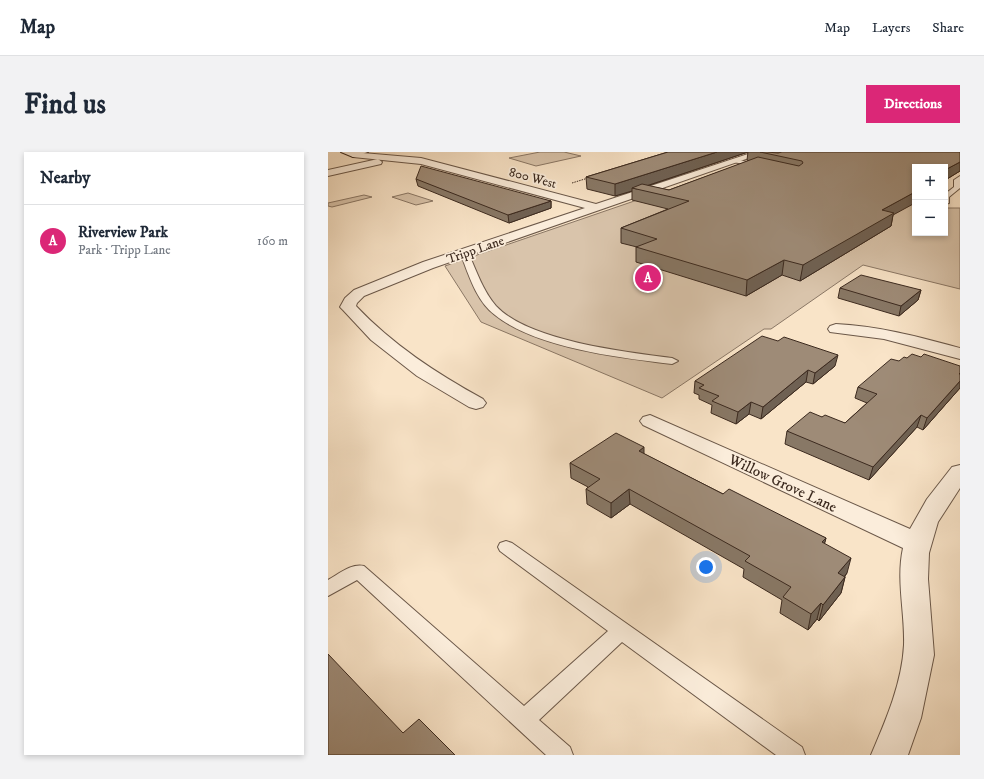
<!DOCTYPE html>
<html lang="en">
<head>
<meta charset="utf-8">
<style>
	:root { --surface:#fff; --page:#f2f2f3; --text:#1f2937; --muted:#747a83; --line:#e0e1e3; --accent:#db2777 }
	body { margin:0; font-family:"IM FELL DW Pica",serif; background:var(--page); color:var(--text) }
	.controls { position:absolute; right:12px; top:12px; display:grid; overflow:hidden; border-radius:0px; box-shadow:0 2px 6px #0003 }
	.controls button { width:36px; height:36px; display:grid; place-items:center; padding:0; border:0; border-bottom:1px solid var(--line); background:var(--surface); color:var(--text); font:20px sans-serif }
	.you { position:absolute; left:378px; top:415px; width:14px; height:14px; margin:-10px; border:3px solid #fff; border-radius:50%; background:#1a73e8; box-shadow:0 0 0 6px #1a73e833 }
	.badge { display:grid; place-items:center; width:26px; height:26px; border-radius:50%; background:var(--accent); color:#fff; font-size:13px; font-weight:700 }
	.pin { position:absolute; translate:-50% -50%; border:2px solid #fff; box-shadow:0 1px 4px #0006 }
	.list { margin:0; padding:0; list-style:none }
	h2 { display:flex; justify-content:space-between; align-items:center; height:52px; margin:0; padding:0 16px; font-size:17px }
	h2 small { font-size:13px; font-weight:400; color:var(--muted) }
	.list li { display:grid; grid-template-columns:26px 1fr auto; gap:12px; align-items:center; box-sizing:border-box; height:72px; padding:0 16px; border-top:1px solid var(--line) }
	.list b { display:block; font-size:15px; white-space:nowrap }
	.list p { margin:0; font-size:13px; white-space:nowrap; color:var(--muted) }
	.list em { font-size:13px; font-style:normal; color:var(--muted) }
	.map { position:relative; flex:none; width:632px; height:603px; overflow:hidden; border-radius:0px }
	header { display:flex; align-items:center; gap:24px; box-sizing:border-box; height:56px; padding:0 20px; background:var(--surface); border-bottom:1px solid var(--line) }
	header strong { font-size:19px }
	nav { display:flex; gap:22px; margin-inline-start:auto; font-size:14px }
	.intro { display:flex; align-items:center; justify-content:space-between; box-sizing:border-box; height:96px; padding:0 24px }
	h1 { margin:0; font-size:28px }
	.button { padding:10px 18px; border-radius:0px; background:var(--accent); color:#fff; font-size:14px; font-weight:700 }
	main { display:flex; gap:24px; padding:0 24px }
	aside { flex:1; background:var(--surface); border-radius:0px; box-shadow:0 2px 6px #0003 }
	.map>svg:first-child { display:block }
	.green { fill:#d9c4ab; stroke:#8a7765 }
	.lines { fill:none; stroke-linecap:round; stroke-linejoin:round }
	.lane-casing { stroke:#6b5849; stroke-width:2 }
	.street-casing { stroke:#6b5849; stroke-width:2 }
	.secondary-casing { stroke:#3c2a1f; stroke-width:2 }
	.path { stroke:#3c2a1f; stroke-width:1; stroke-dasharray:1.5 1; stroke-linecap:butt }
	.lane { fill:#fbeddb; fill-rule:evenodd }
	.street { fill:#fbeddb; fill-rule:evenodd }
	.secondary { fill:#fbeddb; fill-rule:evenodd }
	.wall { fill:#887866; stroke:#3c2a1f; fill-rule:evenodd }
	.shaded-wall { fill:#6f6153; stroke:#3c2a1f }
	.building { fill:#9e8b77; stroke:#3c2a1f }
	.labels { text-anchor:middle; stroke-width:3.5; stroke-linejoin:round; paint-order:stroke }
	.far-street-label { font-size:13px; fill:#3c2a1f; stroke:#fbeddb }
	.street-label { font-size:15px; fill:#3c2a1f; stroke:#fbeddb }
</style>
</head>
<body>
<header>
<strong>Map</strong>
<nav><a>Map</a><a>Layers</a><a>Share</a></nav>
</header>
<div class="intro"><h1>Find us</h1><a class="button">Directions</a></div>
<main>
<aside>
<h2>Nearby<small></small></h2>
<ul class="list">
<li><span class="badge">A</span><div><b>Riverview Park</b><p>Park · Tripp Lane</p></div><em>160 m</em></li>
</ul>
</aside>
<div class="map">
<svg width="632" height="603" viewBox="0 0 632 603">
	<rect width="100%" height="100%" fill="#f9e4c8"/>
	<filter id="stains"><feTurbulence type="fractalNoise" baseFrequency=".005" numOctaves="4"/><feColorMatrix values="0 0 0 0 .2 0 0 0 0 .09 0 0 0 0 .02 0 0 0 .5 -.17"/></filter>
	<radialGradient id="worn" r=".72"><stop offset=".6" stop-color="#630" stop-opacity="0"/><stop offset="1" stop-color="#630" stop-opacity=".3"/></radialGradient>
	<g class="green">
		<polygon points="212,0 236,0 253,4 208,14 181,6"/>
		<polygon points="452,27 587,53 587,81 617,81 617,56 632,56 632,137 535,113 443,177 436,177 334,246 153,170 117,114 315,46"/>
		<polygon points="80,41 105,49 88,53 64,45"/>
		<polygon points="36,43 44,45 4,55 0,54 0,51"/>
	</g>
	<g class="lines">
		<g class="lane-casing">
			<g id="lane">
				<polygon points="408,7 430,13 431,14 424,18 420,18 420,16 423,14 406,10"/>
				<polygon points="632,24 632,36 621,45 621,51 617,52 617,42 626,35 626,28"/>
				<path d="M 133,98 L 139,98 L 140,100 C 148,118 155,139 168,154 C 201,189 297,200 344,206 L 350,209 L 344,212 C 293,206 208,196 167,163 C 148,149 140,121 132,100 Z"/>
				<path d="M 178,389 L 184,391 L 474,595 L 477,603 L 448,603 L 294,490 L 211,568 L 242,595 L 245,603 L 218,603 L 29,428 L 0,444 L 0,428 C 11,422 23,411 36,414 L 196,554 L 280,479 L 172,399 L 170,395 L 172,391 Z"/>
			</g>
		</g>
		<g class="street-casing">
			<g id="street">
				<path d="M 23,0 L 93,6 L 268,52 L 426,0 L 438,0 L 105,116 L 36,144 L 29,151 L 28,154 C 65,193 108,221 155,247 L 158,251 L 155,255 L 148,257 L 141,255 L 89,224 L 43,188 L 15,158 L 12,155 L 17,146 L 26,138 L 95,110 L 257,56 L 93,12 L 25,5 L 21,2 Z"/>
				<polygon points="50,7 54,10 53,12 0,24 0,18"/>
				<path d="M 508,172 C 551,174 591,185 632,196 L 632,207 L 556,187 L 502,180 L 500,177 L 502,174 Z"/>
				<path d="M 322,263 L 582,377 L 599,347 L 624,315 L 632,313 L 632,336 L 610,370 L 601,401 L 600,427 L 606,503 L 593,566 L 580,603 L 543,603 C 558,568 574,531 576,493 C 577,460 568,428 575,396 L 315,273 L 312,269 L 315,265 Z"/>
			</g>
		</g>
		<g class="secondary-casing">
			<polygon id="secondary" points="13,0 40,0 25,5"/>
		</g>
		<polyline class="path" points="244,31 260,26"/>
		<use href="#lane" class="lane"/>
		<use href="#street" class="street"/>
		<use href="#secondary" class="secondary"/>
	</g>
	<g class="wall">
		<path d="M 340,0 L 632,0 L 632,19 L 619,27 L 617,34 L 617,15 L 565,63 L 563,74 L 472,129 L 454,123 L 418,144 L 308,110 L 308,95 L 309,95 L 293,91 L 293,76 L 340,57 L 304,48 L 304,39 L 287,44 L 259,37 L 258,25 ZM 420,0 L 419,8 L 421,9 L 341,38 L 319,34 Z"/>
		<polygon points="88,27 223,49 223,56 181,71 90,34"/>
		<polygon points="512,136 593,138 590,148 571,164 510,146"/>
		<polygon points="507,214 485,232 478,230 433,267 421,262 408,272 383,261 384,253 371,247 371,243 366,241 367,229"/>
		<polygon points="530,235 632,236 595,278 589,275 541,328 457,292 459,279 494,265 517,271 539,251 527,246"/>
		<polygon points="316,302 395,342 498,386 496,392 519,421 517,424 517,425 513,441 491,469 489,467 480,478 452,461 454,448 415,425 416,417 302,352 283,366 259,352 258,337 260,335 243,326 242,311"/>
	</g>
	<g class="shaded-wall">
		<polygon points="389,0 420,0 309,37 304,36 304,39 287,44 287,32"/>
		<polygon points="632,10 632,19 619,27 617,34 617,18"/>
		<polygon points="587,40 587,51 565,63 563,74 472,129 475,113 554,58"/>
		<polygon points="223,49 223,56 181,71 180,63"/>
		<polygon points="456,108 454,123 418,144 419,128"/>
		<polygon points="593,138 590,148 571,164 573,154"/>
		<polygon points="510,203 507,214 485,232 487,221"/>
		<polygon points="480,218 478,230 433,267 435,255"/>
		<polygon points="632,229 632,236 595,278 599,266"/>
		<polygon points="423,250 421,262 408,272 410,260"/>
		<polygon points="593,263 589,275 541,328 545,315"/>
		<polygon points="316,295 316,310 311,299"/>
		<polygon points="301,337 302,352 283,366 283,351"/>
		<polygon points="498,386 494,402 494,390"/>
		<polygon points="523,406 519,421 506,437 510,421"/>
		<polygon points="517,425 513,441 491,469 495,453"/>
		<polygon points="493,451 489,467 480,478 483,462"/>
	</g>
	<g class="building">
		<polygon points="340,0 389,0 287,32 258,25"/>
		<polygon points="432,0 439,0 450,1 454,0 632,0 632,10 617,18 617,15 587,15 587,40 554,58 566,61 475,113 456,108 419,128 308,95 329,87 293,76 361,49 304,36 314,32 341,38 430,5 471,14 475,11 474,9"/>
		<polygon points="93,14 223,49 180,63 88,27"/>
		<polygon points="533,123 593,138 573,154 512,136"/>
		<polygon points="434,184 450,189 456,185 510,203 487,221 480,218 435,255 423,250 410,260 384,249 391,244 371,236 376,233 367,229"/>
		<polygon points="584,202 593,205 596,202 632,214 632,221 631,222 632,222 632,229 599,266 593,263 545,315 459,279 482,260 494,265 497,263 517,271 549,242 530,235 563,207 571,209 576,205 579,206"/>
		<polygon points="288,281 316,295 311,299 395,342 401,337 498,386 494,390 523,406 510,421 517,425 495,453 493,451 483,462 455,445 463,435 417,409 422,404 301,337 283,351 258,337 272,327 242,311"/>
		<polygon points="0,502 75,581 91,567 127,603 0,603"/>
	</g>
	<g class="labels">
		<g class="far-street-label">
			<text transform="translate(205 25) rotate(15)" y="5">800 West</text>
			<text transform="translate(147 97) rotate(-19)" y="5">Tripp Lane</text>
		</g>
		<g class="street-label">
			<text transform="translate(455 331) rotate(25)" y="5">Willow Grove Lane</text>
		</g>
	</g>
	<rect width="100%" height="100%" filter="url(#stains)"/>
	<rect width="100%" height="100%" fill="url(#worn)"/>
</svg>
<div class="controls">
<button>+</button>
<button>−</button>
</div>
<div class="you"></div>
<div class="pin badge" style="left:320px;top:126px">A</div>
</div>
</main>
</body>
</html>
